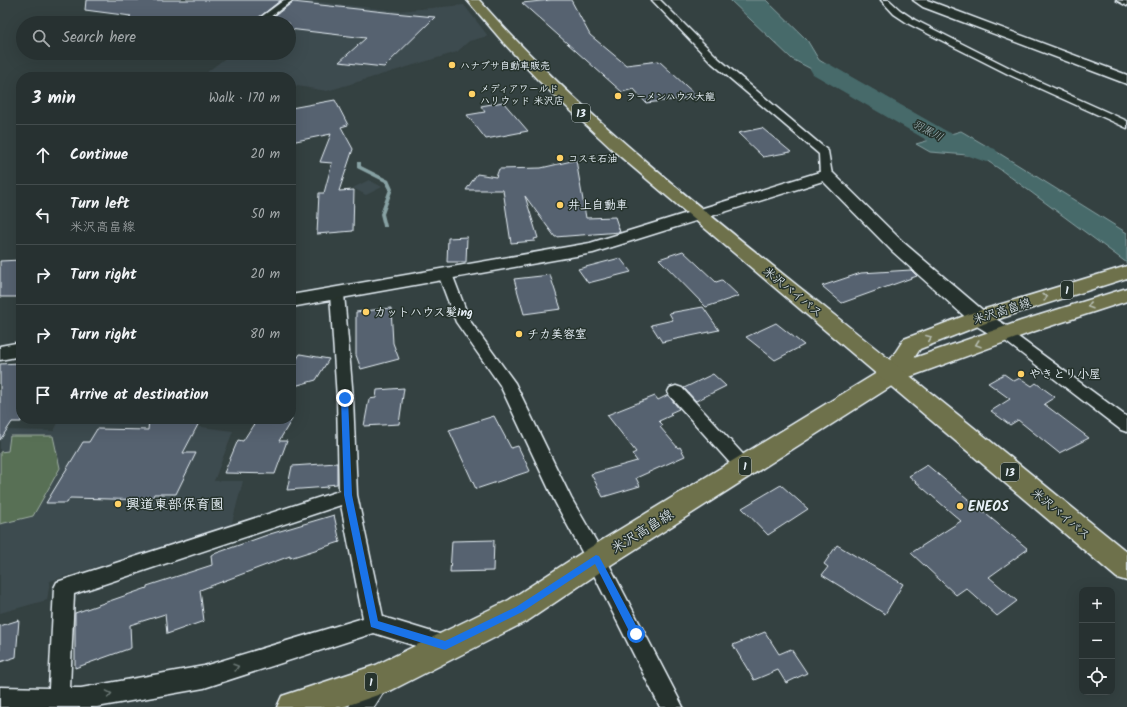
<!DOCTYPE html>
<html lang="en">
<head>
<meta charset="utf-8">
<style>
	:root { --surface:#273131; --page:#333d3d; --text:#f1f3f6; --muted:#a4a9ab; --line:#434c4d }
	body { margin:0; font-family:Kalam,"Klee One",sans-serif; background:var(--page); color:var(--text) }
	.controls { position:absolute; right:12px; bottom:12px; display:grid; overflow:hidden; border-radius:8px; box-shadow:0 4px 16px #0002 }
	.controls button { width:36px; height:36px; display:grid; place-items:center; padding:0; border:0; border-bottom:1px solid var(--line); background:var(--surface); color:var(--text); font:20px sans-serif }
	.stop { position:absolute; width:12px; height:12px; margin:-9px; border:3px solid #1a73e8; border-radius:50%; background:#fff }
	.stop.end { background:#1a73e8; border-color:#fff; box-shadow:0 1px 4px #0008 }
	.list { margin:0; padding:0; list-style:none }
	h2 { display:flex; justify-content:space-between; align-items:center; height:52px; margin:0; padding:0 16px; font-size:17px }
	h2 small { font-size:13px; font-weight:400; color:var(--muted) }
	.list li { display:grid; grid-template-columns:26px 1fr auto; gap:12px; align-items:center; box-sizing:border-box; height:60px; padding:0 16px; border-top:1px solid var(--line) }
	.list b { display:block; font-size:15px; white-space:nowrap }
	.list p { margin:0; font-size:13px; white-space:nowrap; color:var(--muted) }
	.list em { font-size:13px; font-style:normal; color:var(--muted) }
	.icon { flex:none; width:22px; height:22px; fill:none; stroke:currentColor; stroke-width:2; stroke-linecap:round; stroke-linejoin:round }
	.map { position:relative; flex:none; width:1127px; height:707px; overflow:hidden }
	.search { position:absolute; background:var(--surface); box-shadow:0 4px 16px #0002; left:16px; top:16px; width:280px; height:44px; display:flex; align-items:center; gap:10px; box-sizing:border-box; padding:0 14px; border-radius:22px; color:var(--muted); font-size:15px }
	.panel { position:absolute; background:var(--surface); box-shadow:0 4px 16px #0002; left:16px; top:72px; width:280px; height:352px; border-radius:16px }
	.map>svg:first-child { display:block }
	.built { fill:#3e4b4f }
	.green { fill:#587054; stroke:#a0b0a6 }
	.water { fill:#476b6b; stroke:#87a1a3 }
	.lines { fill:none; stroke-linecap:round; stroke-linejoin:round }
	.stream { fill:#87a1a3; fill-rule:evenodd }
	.river { fill:#476b6b; fill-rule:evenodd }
	.building { fill:#566270; stroke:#e8f1f8 }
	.street-casing { stroke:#e8f1f8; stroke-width:3 }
	.secondary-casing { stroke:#e8f1f8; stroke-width:3 }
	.primary-casing { stroke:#e8f1f8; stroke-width:3 }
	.highway-casing { stroke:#e8f1f8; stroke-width:3 }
	.street { fill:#26332d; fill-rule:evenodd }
	.secondary { fill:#26332d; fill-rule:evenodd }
	.primary { fill:#6e714b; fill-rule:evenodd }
	.highway { fill:#6e714b; fill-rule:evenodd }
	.oneway { stroke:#b7beb3 }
	.oneway2 { stroke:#6a7674 }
	.route { fill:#1a73e8 }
	.poi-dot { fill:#ffd166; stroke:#26332d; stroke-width:1.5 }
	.labels { text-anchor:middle; stroke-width:3; stroke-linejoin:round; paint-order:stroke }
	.far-poi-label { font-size:10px; font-weight:bold; fill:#e8f1f8; stroke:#26332d; text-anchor:start }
	.shield { fill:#26332d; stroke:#aeb8bb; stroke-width:1 }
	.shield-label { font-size:11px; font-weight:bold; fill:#e8f1f8 }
	.far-water-label { font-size:11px; font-style:italic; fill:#a8bbc0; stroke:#26332d }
	.poi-label { font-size:12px; font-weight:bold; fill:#e8f1f8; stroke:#26332d; text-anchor:start }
	.street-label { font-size:12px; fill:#e8f1f8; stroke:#26332d }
	.near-poi-label { font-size:14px; font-weight:bold; fill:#e8f1f8; stroke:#26332d; text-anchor:start }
	.near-street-label { font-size:14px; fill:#e8f1f8; stroke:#26332d }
</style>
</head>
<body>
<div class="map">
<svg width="1127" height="707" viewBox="0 0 1127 707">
	<rect width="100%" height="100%" fill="#344141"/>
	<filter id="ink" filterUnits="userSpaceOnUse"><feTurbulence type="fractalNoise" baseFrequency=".025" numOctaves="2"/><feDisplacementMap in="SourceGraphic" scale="8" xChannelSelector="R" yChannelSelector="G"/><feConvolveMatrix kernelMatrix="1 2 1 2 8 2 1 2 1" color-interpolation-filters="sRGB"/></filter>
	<g filter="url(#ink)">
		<g class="built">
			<polygon points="302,0 398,11 464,5 488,36 469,41 457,52 327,91 291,85 291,77 240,77 207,72 232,53 289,53 289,23 272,23"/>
			<polygon points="369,180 382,187 366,195 353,188"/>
			<polygon points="60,419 137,419 233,431 214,481 243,481 231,526 50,581 47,600 0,613 0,430 54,431"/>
		</g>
		<polygon class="green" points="10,436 53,436 60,468 33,516 0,524 0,452 8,451"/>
		<g class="water">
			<polygon points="730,0 766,0 807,40 819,60 874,93 857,93 792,59"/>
			<polygon points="961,131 1002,155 1127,233 1127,263 1001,170 980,156 930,152 916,144"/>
		</g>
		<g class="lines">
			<polygon class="stream" points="357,162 361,162 361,166 389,180 393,189 384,214 387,226 387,227 383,227 383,226 380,214 389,189 385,182 357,168"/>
			<polygon class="river" points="821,63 829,64 948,132 995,149 999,154 995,159 986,162 930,142 813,74 810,69 813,64"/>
		</g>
		<g class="building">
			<polygon points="86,0 281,0 252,23 119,23 131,16 85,10"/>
			<polygon points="551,0 571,0 590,35 626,65 659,61 698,97 646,103 634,89 622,92 522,3"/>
			<polygon points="293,2 394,13 435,17 384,67 339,62 366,38 289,29 289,23 265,23"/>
			<polygon points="335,100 348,125 341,127 353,149 339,191 354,190 353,231 317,234 319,193 324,193 332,163 320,162 331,134 291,142 291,108"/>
			<polygon points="503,102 528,131 486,139 467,115 485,112 481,106"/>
			<polygon points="762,128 791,152 763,157 738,133"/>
			<polygon points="576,160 586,218 615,217 620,232 555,237 525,196 538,238 534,239 535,241 511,243 503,190 466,190 477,174 496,177 499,169 541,168"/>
			<polygon points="467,237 466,262 447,262 448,238"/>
			<polygon points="683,251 716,282 722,280 739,296 706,307 659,259"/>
			<polygon points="620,258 631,272 588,283 578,269"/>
			<polygon points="21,260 21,297 0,297 0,261"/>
			<polygon points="911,270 917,276 842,303 822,286 861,273"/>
			<polygon points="550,275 561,309 524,314 514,279"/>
			<polygon points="703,307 719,330 662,342 651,325 673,320 669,313"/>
			<polygon points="391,308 393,343 399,359 361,369 356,355 356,312"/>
			<polygon points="776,323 804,345 775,360 746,337"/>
			<polygon points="300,354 329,359 316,380 291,387 291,368"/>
			<polygon points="21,363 21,422 12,422 0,440 0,364"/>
			<polygon points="713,374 726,386 696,401 684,388"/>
			<polygon points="1004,374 1014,381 1020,378 1032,386 1036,383 1055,397 1044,404 1089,438 1059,453 1018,420 1010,425 991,411 1010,399 988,383"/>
			<polygon points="404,388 399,424 364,426 369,399 376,398 377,390"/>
			<polygon points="668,395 679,409 670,413 672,415 659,421 663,425 660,427 678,448 680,447 685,456 636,478 640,486 603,497 591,474 637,461 632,454 636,452 607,415 655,396 658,400"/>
			<polygon points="494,416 511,448 518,446 530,471 476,489 449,430"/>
			<polygon points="149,419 201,419 183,453 196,453 176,494 154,494 151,500 70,498 67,503 46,503 83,442 89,442 97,429 148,430"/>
			<polygon points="257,419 292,419 279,441 287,441 275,474 224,473 238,440 243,441"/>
			<polygon points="337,463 337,484 327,485 328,487 287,490 292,466"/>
			<polygon points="927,465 1028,549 989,577 1017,601 997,616 966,588 956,595 911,553 961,521 909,476"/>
			<polygon points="781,485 808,509 768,535 742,508"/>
			<polygon points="334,515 340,542 290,558 290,556 200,590 204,621 167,634 165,614 130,625 131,648 75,668 75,613 147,588 147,586 212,565 211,555 270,534"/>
			<polygon points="494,540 493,571 450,572 452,541"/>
			<polygon points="837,545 903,584 885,614 822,575 828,567 824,564"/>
			<polygon points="19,620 16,657 0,662 0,626"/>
			<polygon points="765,632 779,654 791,649 807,673 786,683 778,670 754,680 733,645"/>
		</g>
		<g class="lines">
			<g class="street-casing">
				<g id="street">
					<polygon points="284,0 293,0 262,23 253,23"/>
					<polygon points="652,0 660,0 719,59 828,151 832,175 830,177 826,178 820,175 819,154 712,63"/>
					<polygon points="881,0 889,0 900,10 915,20 1016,71 1127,121 1127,128 1010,75 909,24 894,14"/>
					<polygon points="1116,0 1127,1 1127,6"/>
					<polygon points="445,270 450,271 452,274 470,321 515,383 571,498 603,553 683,707 660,707 589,565 555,502 500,385 456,322 438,274 440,271"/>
					<path d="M 337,290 L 342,291 L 344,294 L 353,398 L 357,495 L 383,617 L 452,638 L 455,645 L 452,652 L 445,655 L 374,633 L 204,688 L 97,707 L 0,707 L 0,687 L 49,688 L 54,588 L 57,582 L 339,491 L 337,398 L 330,294 L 332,291 ZM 341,505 L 363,618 L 204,666 L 81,688 L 70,688 L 74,594 Z"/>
					<polygon points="1005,329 1010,331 1127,417 1127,432 1121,430 1000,337 998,334 1000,331"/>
					<polygon points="676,386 682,388 750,462 753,467 750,472 744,474 738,472 670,396 668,392 670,388"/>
					<path d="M 378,672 L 386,675 L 389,683 L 374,707 L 349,707 C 354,694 365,678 378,672 Z"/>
				</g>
			</g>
			<g class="secondary-casing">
				<g id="secondary">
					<polygon points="913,0 927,0 1127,75 1127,84 923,7"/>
					<polygon points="826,170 832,172 904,243 986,313 1012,329 1015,334 1012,339 1005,341 998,339 972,323 892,251 823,181 593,253 291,307 291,295 590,243"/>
					<polygon points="21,342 21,356 0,360 0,346"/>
				</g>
			</g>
			<g class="primary-casing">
				<polygon id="primary" points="1127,266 1127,278 986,323 920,349 914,358 1021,321 1127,288 1127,301 1035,331 901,380 606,568 529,620 392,690 343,707 277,707 282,696 376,665 509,600 586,550 885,368 904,339 972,313"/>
			</g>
			<g class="highway-casing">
				<path id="highway" d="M 467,0 L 479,0 C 576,110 690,199 804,291 C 912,377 1020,465 1127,552 L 1127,581 L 1117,578 L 615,152 L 538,80 L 503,42 Z"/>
			</g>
			<use href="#street" class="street"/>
			<use href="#secondary" class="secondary"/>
			<use href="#primary" class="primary"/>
			<use href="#highway" class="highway"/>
		</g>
		<defs><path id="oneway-chevron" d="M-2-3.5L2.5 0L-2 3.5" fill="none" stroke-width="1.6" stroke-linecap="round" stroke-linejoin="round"/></defs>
		<g class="oneway">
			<use href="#oneway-chevron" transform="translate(1045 297) rotate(-17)"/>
			<use href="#oneway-chevron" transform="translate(1090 306) rotate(162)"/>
			<use href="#oneway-chevron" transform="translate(929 338) rotate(-22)"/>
			<use href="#oneway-chevron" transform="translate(978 344) rotate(161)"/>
		</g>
		<g class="oneway2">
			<use href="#oneway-chevron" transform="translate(236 667) rotate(-17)"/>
			<use href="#oneway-chevron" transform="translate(109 694) rotate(-10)"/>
		</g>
	</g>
	<polygon class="route" points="345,395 348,398 352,495 378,621 445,641 516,607 596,555 599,556 639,631 639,637 632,637 595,564 522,612 445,650 371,627 344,495 341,398"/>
	<g class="poi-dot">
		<circle cx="452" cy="65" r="4"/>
		<circle cx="472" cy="94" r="4"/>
		<circle cx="618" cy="96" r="4"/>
		<circle cx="560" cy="158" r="4"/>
		<circle cx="560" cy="205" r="4"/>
		<circle cx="366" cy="312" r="4"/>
		<circle cx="519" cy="334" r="4"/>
		<circle cx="1021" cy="374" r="4"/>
		<circle cx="118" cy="504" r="4"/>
		<circle cx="960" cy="506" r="4"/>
	</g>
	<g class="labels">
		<g class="far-poi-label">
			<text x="460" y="69">ハナブサ自動車販売</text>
			<text x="480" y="92">メディアワールド<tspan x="480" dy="12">ハリウッド 米沢店</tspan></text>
			<text x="626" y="100">ラーメンハウス大龍</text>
			<text x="568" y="162">コスモ石油</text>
		</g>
		<g class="shield">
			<rect x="572" y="104" width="18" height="18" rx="3"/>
			<rect x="1061" y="281" width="12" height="18" rx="3"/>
			<rect x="739" y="457" width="12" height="18" rx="3"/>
			<rect x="1001" y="463" width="18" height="18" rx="3"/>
			<rect x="365" y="673" width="12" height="18" rx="3"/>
		</g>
		<g class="shield-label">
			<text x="581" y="117">13</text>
			<text x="1067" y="294">1</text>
			<text x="745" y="470">1</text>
			<text x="1010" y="476">13</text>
			<text x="371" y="686">1</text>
		</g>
		<g class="far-water-label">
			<text transform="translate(928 130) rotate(28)" y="4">羽黒川</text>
		</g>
		<g class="poi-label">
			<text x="568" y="209">井上自動車</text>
			<text x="374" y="316">カットハウス髪ing</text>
			<text x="527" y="338">チカ美容室</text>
			<text x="1029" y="378">やきとり小屋</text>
		</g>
		<g class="street-label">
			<text transform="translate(793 292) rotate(39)" y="4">米沢バイパス</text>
			<text transform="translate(1002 311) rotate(-18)" y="4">米沢高畠線</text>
			<text transform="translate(1061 514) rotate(40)" y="4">米沢バイパス</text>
		</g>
		<g class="near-poi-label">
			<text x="126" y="509">興道東部保育園</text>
			<text x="968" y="511">ENEOS</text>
		</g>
		<g class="near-street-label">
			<text transform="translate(642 531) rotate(-32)" y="5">米沢高畠線</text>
		</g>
	</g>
</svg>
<div class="controls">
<button>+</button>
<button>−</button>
<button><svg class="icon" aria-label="locate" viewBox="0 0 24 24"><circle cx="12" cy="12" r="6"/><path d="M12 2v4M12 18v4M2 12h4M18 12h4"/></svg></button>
</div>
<div class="stop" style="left:636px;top:634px"></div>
<div class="stop end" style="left:345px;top:398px"></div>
<div class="search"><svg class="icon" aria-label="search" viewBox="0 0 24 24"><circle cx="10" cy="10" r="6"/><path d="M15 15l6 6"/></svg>Search here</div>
<section class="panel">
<h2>3 min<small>Walk · 170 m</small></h2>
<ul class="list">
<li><svg class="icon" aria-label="ahead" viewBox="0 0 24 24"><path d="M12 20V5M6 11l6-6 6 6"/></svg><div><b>Continue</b></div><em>20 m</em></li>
<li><svg class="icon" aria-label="left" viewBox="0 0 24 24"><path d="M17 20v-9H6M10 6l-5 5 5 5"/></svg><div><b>Turn left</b><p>米沢高畠線</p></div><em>50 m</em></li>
<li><svg class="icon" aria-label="right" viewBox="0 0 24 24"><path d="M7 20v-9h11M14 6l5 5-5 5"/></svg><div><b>Turn right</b></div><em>20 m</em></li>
<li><svg class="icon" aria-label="right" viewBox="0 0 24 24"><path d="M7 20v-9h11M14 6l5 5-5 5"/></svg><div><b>Turn right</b></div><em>80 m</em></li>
<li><svg class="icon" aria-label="arrive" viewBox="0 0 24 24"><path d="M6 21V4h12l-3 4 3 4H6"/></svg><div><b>Arrive at destination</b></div></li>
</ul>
</section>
</div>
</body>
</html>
